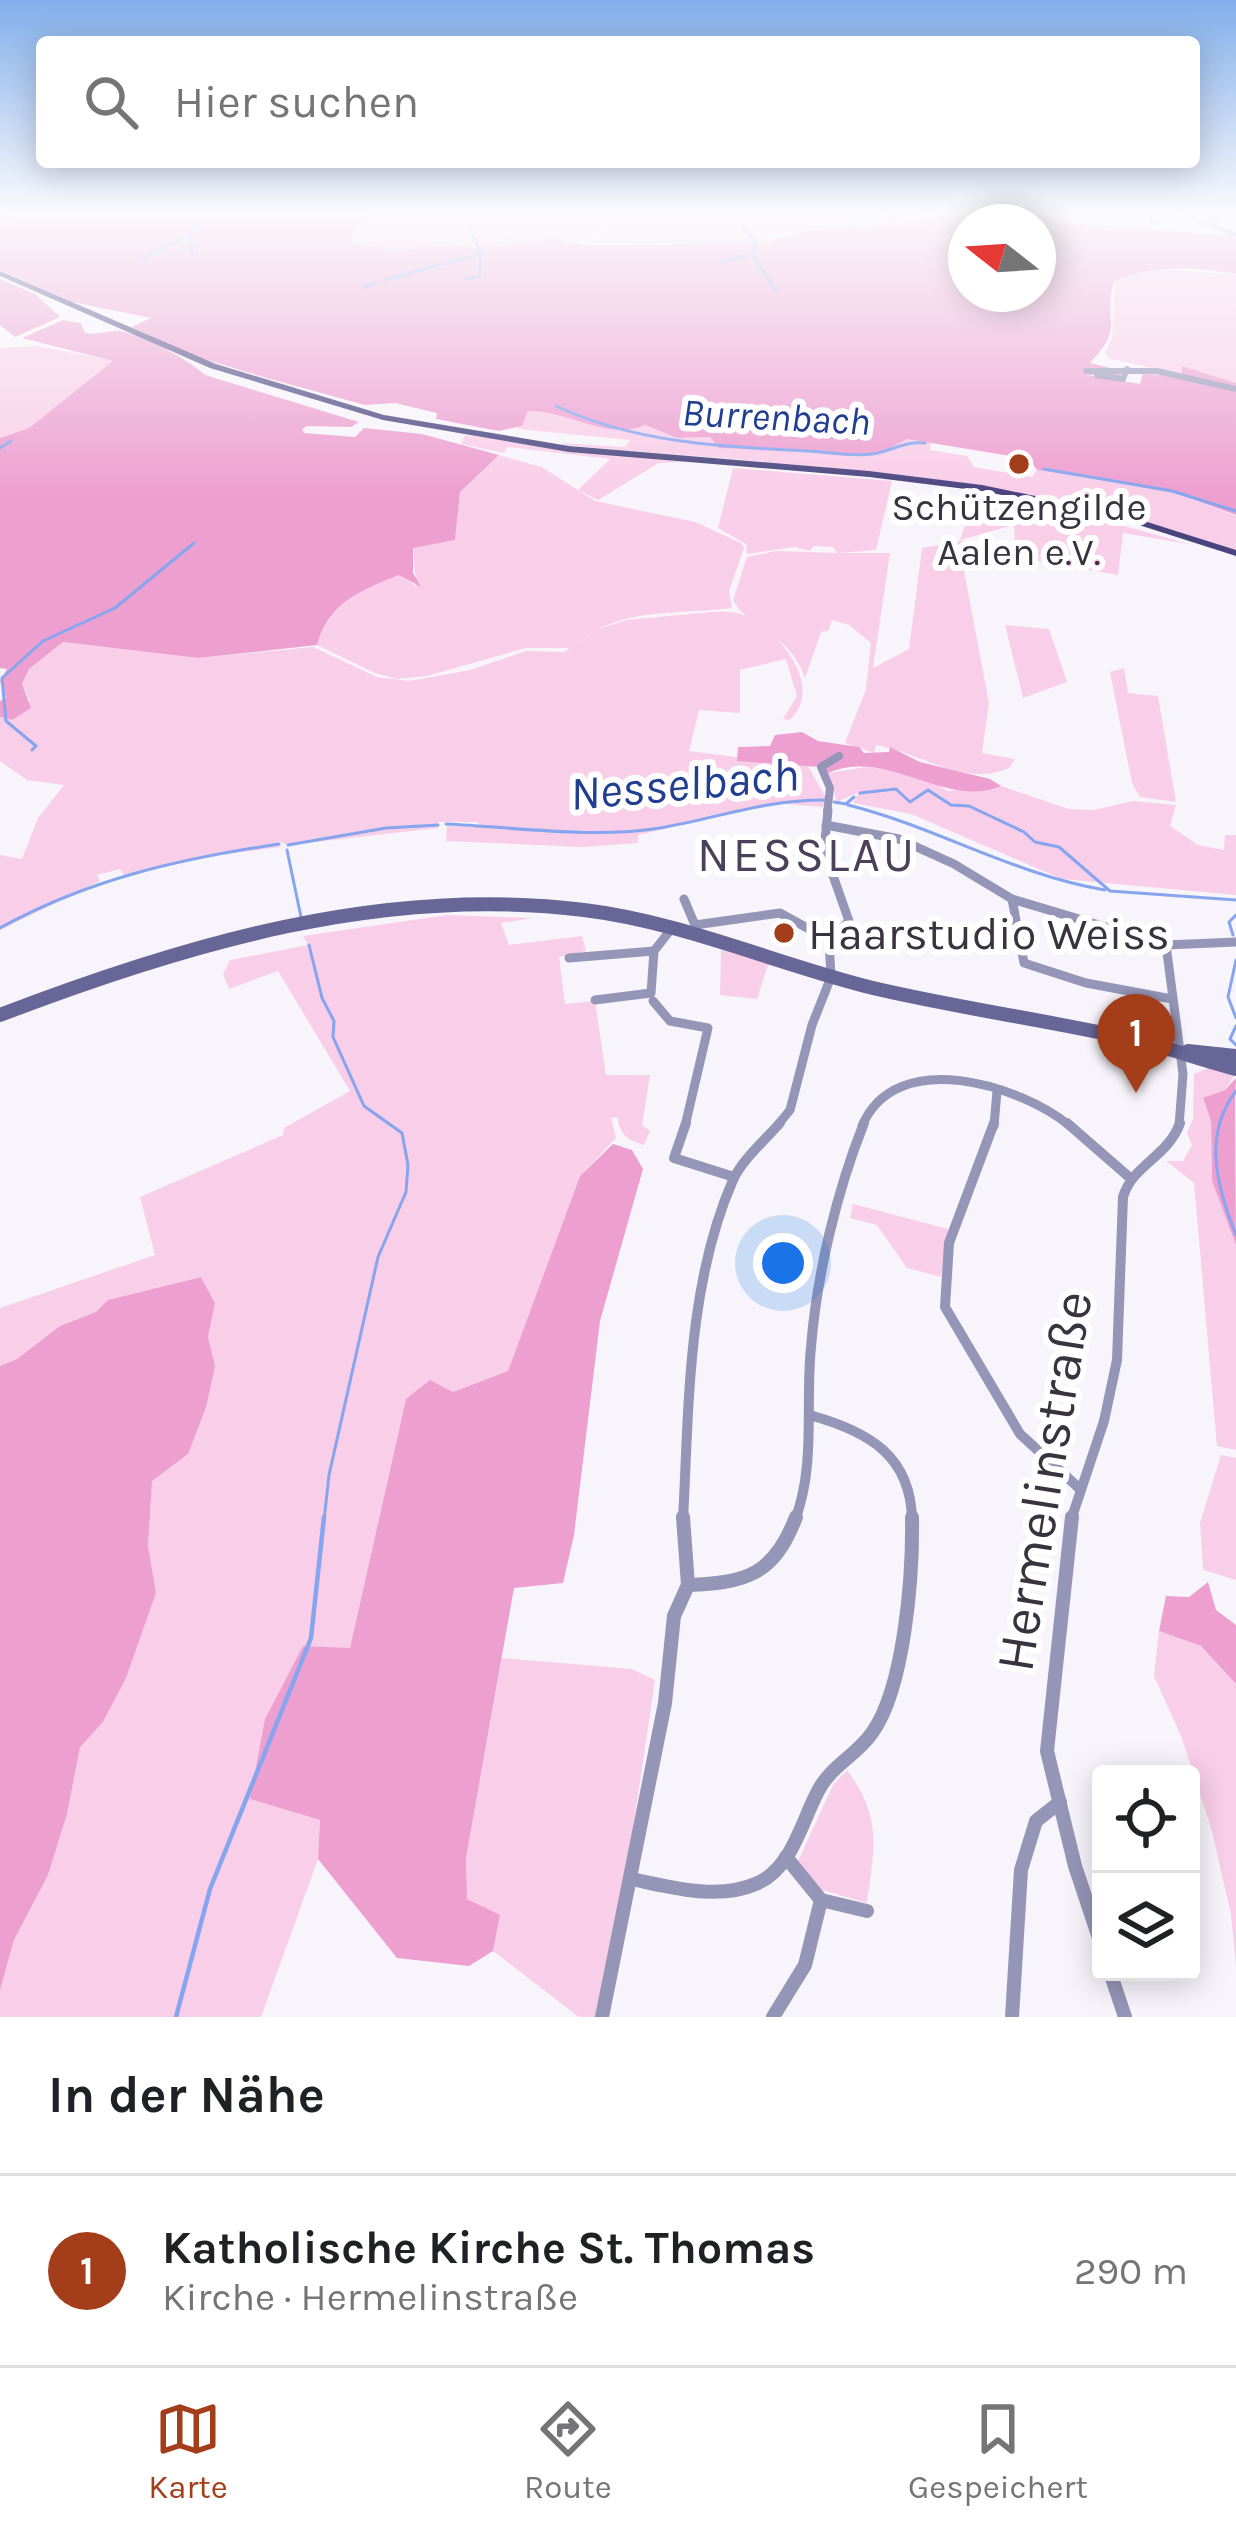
<!DOCTYPE html>
<html lang="de">
<head>
<meta charset="utf-8">
<style>
	:root { --surface:#fff; --page:#f6f6f6; --text:#202124; --muted:#757577; --line:#e0e0e0; --accent:#a43d19 }
	body { margin:0; font-family:Karla,sans-serif; background:var(--page); color:var(--text) }
	.controls { position:absolute; right:36px; bottom:36px; display:grid; overflow:hidden; border-radius:12px; box-shadow:0 6px 30px #0003 }
	.controls button { width:108px; height:108px; display:grid; place-items:center; padding:0; border:0; border-bottom:3px solid var(--line); background:var(--surface); color:var(--text); font:60px sans-serif }
	.compass { position:absolute; left:948px; top:204px; width:108px; height:108px; border-radius:50%; background:var(--surface); box-shadow:0 6px 30px #0003; rotate:287deg }
	.you { position:absolute; left:783px; top:1263px; width:42px; height:42px; margin:-30px; border:9px solid #fff; border-radius:50%; background:#1a73e8; box-shadow:0 0 0 18px #1a73e833 }
	.badge { display:grid; place-items:center; width:78px; height:78px; border-radius:50%; background:var(--accent); color:#fff; font-size:39px; font-weight:700 }
	.pin { position:absolute; translate:-50% -99px; filter:drop-shadow(0 3px 6px #0008) }
	.pin::after { content:''; position:absolute; top:63px; width:42px; height:36px; background:inherit; clip-path:polygon(0 0,100% 0,50% 100%) }
	.list { margin:0; padding:0; list-style:none }
	h2 { display:flex; justify-content:space-between; align-items:center; height:156px; margin:0; padding:0 48px; font-size:51px }
	h2 small { font-size:39px; font-weight:400; color:var(--muted) }
	.list li { display:grid; grid-template-columns:78px 1fr auto; gap:36px; align-items:center; box-sizing:border-box; height:192px; padding:0 48px; border-top:3px solid var(--line) }
	.list b { display:block; font-size:45px; white-space:nowrap }
	.list p { margin:0; font-size:39px; white-space:nowrap; color:var(--muted) }
	.list em { font-size:39px; font-style:normal; color:var(--muted) }
	.icon { flex:none; width:66px; height:66px; fill:none; stroke:currentColor; stroke-width:2; stroke-linecap:round; stroke-linejoin:round }
	.map { position:relative; flex:none; width:1236px; height:2017px; overflow:hidden }
	.search { position:absolute; background:var(--surface); box-shadow:0 6px 30px #0003; left:36px; right:36px; top:36px; height:132px; display:flex; align-items:center; gap:30px; box-sizing:border-box; padding:0 42px; border-radius:12px; color:var(--muted); font-size:45px }
	.sheet { height:348px; background:var(--surface) }
	nav { display:flex; justify-content:space-around; align-items:center; box-sizing:border-box; height:168px; border-top:3px solid var(--line); background:var(--surface); font-size:33px; color:var(--muted) }
	nav a { display:grid; justify-items:center; gap:6px }
	nav .on { color:var(--accent) }
	.map>svg:first-child { display:block }
	.green { fill:#f9cee8 }
	.forest { fill:#ed9fd0; fill-rule:evenodd }
	.lines { fill:none; stroke-linecap:round; stroke-linejoin:round }
	.stream-far1 { stroke:#86a5ee; stroke-width:3 }
	.stream { stroke:#86a5ee; stroke-width:4.5 }
	.minor-far5 { stroke:#9595b7; stroke-width:4.5 }
	.minor-far4 { stroke:#9595b7; stroke-width:6 }
	.minor-far3 { stroke:#9595b7; stroke-width:8 }
	.minor-far2 { stroke:#9595b7; stroke-width:9 }
	.minor-far1 { stroke:#9595b7; stroke-width:10 }
	.minor { stroke:#9595b7; stroke-width:14 }
	.tertiary { stroke:#9595b7; stroke-width:6 }
	.secondary { stroke:#676697; stroke-width:14 }
	.primary { fill:#49447e; fill-rule:evenodd }
	.poi-dot { fill:#a43d19; stroke:#fff; stroke-width:4.5 }
	.labels { text-anchor:middle; stroke-width:12; stroke-linejoin:round; paint-order:stroke }
	.far-water-label { font-size:39px; font-style:italic; fill:#223e91; stroke:#fff }
	.far-poi-label { font-size:39px; fill:#38333f; stroke:#fff }
	.poi-label { font-size:45px; fill:#38333f; stroke:#fff; text-anchor:start }
	.water-label { font-size:48px; font-style:italic; fill:#223e91; stroke:#fff }
	.neighbourhood-label { font-size:48px; letter-spacing:3px; fill:#4c415b; stroke:#fff }
	.near-street-label { font-size:54px; fill:#38333f; stroke:#fff }
</style>
</head>
<body>
<div class="map">
<svg width="1236" height="2017" viewBox="0 0 1236 2017">
	<rect width="100%" height="100%" fill="#f7f5fb"/>
	<g class="green">
		<polygon points="377,212 881,212 893,224 878,226 878,220 867,216 834,220 839,227 768,234 770,239 762,243 592,243 614,215 587,242 555,239 475,249 456,245 391,250 354,244 356,234"/>
		<polygon points="1162,269 1236,275 1236,383 1182,366 1182,375 1108,358 1105,352 1112,338 1115,281 1136,272"/>
		<polygon points="38,346 114,361 29,428 0,438 0,348"/>
		<path d="M 528,411 C 537,411 549,409 558,411 C 587,420 614,440 644,425 L 677,438 L 710,437 L 720,448 L 877,455 L 907,439 L 931,443 L 930,450 L 967,456 L 974,467 L 1032,477 L 1037,470 L 1167,490 L 1236,516 L 1236,551 C 1020,472 791,466 565,445 L 561,443 L 625,447 L 630,440 L 518,429 Z"/>
		<polygon points="465,435 685,462 659,463 598,500 578,490 610,459 508,447 504,453 461,444"/>
		<path d="M 499,455 L 542,467 L 595,501 L 695,522 L 741,543 L 744,548 L 729,591 L 732,608 C 671,616 620,605 571,648 L 526,648 L 427,676 L 397,679 L 375,673 L 317,645 C 328,605 363,588 399,574 L 416,586 L 413,547 L 455,540 L 460,492 Z"/>
		<path d="M 733,468 L 892,481 L 876,550 L 840,553 L 890,553 L 873,668 L 909,649 L 922,548 L 966,540 L 964,571 L 989,703 L 982,753 L 1015,759 L 1009,768 C 966,788 919,752 876,745 L 874,753 L 845,743 L 866,689 L 871,643 L 849,625 L 832,620 L 828,631 L 821,632 L 805,678 C 789,631 749,631 733,600 L 747,557 L 776,551 L 837,553 L 833,547 L 814,546 L 810,551 L 794,547 L 747,554 L 746,544 L 718,528 Z"/>
		<polygon points="976,492 1039,502 1189,544 1123,533 1118,575 1016,557 1014,525 960,540"/>
		<path d="M 711,612 C 720,612 732,611 740,614 C 777,627 826,686 790,720 L 783,719 L 797,696 L 786,659 L 740,670 L 740,713 L 699,710 L 689,751 L 808,766 L 825,796 L 823,807 L 775,803 L 638,835 L 638,843 L 582,847 L 446,841 L 447,826 L 481,827 L 477,822 L 438,822 L 438,828 L 288,845 L 278,841 L 280,847 L 205,857 L 124,876 L 120,869 L 97,875 L 100,881 L 0,930 L 0,855 L 22,859 L 38,818 L 64,785 L 27,780 L 0,761 L 0,717 L 12,720 L 30,701 L 22,684 L 28,670 L 63,642 L 198,658 L 313,647 L 377,677 L 409,681 L 470,670 L 526,651 L 564,652 L 596,630 L 626,620 Z"/>
		<polygon points="1005,625 1049,629 1067,682 1023,698"/>
		<polygon points="1124,668 1128,693 1158,696 1176,802 1140,797 1132,783 1110,672"/>
		<polygon points="866,767 917,774 948,791 1001,786 1069,809 1094,810 1133,801 1176,805 1170,826 1198,845 1224,850 1225,835 1236,835 1236,895 1062,879 911,814 853,803 859,792 837,802 828,773"/>
		<path d="M 447,915 L 533,918 L 501,923 L 509,945 L 582,936 L 586,951 L 559,957 L 565,1004 L 595,1001 L 606,1075 L 650,1075 L 642,1125 L 650,1131 L 644,1145 C 626,1139 621,1136 617,1117 L 611,1118 L 616,1138 L 580,1176 L 508,1371 L 453,1392 L 406,1399 L 350,1649 L 250,1799 L 320,1820 L 318,1859 L 261,2017 L 0,2017 L 0,1990 L 14,1940 L 48,1875 L 67,1814 L 80,1746 L 103,1722 L 126,1678 L 156,1593 L 148,1546 L 152,1480 L 188,1454 L 215,1366 L 208,1337 L 215,1302 L 201,1277 L 109,1300 L 97,1312 L 60,1326 L 17,1359 L 0,1366 L 0,1308 L 155,1255 L 140,1197 L 283,1135 L 284,1128 L 350,1091 L 278,971 L 229,989 L 223,974 L 230,960 L 308,945 L 303,936 Z"/>
		<polygon points="721,950 769,962 757,999 720,995"/>
		<polygon points="1208,1068 1236,1073 1225,1090 1203,1099 1211,1121 1212,1181 1236,1245 1236,1450 1217,1446 1194,1183 1166,1161 1183,1161 1192,1145 1187,1133 1193,1119 1194,1074"/>
		<polygon points="853,1204 948,1229 941,1277 907,1268 877,1225 850,1218"/>
		<polygon points="1221,1455 1236,1458 1236,1580 1203,1570 1200,1523"/>
		<polygon points="1159,1631 1201,1646 1236,1684 1236,1966 1231,1915 1212,1831 1181,1736 1154,1676"/>
		<polygon points="502,1658 632,1669 655,1680 626,1876 597,2017 579,2017 493,1951 500,1916 467,1899 466,1858"/>
		<path d="M 847,1770 C 883,1818 874,1848 867,1903 L 822,1890 L 798,1861 L 833,1785 Z"/>
	</g>
	<g class="forest">
		<path d="M 31,212 L 376,212 L 354,233 L 351,243 L 391,250 L 456,245 L 475,249 L 555,239 L 586,245 L 762,243 L 808,231 L 892,224 L 881,212 L 891,212 L 902,221 L 953,213 L 1009,216 L 1006,212 L 1052,212 L 1050,221 L 1236,236 L 1236,274 C 1195,267 1152,264 1114,281 C 1102,325 1126,325 1090,363 L 1123,371 L 1119,378 L 1082,374 L 1140,384 L 1143,374 L 1182,376 L 1182,366 L 1236,383 L 1236,515 L 1167,490 L 1037,470 L 1029,459 L 907,439 L 877,455 L 719,448 L 710,437 L 677,438 L 645,425 C 610,442 568,410 528,411 L 522,426 L 499,431 L 436,419 L 437,413 L 395,403 L 365,405 L 270,379 L 194,356 L 131,327 L 151,318 L 72,302 L 0,270 L 0,222 ZM 966,222 L 1038,222 L 1038,294 L 966,294 Z"/>
		<polygon points="0,279 35,294 60,317 15,337 0,325"/>
		<path d="M 63,320 L 81,323 L 85,333 C 97,335 103,332 115,331 C 135,330 191,361 205,375 L 359,422 L 351,427 L 307,426 L 302,429 L 304,433 L 355,437 L 364,428 L 422,434 L 499,455 L 460,492 L 455,540 L 413,548 L 413,573 L 421,587 L 399,575 C 363,589 328,603 317,645 L 198,658 L 63,642 L 29,669 L 22,684 L 31,708 L 12,720 L 0,717 L 0,701 L 6,698 L 0,681 L 7,669 L 0,668 L 0,438 L 29,428 L 113,361 L 22,338 Z"/>
		<path d="M 802,732 L 818,741 L 859,747 L 864,753 L 889,752 L 890,747 L 920,762 L 990,779 L 1001,786 C 947,810 887,747 828,773 L 820,767 L 737,761 L 738,747 L 770,746 L 775,735 Z"/>
		<polygon points="1236,1078 1235,1102 1236,1245 1212,1181 1211,1121 1203,1098 1225,1090"/>
		<polygon points="613,1144 632,1150 643,1169 600,1321 574,1535 563,1583 514,1588 466,1858 467,1899 500,1915 493,1951 469,1966 397,1958 318,1859 320,1820 250,1799 265,1719 303,1646 350,1648 406,1399 430,1380 453,1392 508,1371 580,1176"/>
		<polygon points="201,1277 215,1303 208,1337 215,1366 206,1407 188,1454 152,1481 148,1546 156,1593 126,1678 103,1722 80,1747 67,1814 48,1875 14,1940 0,1990 0,1366 17,1359 60,1326 96,1312 108,1300"/>
		<polygon points="1208,1582 1216,1610 1236,1625 1236,1684 1201,1646 1159,1631 1166,1596 1189,1597"/>
	</g>
	<g class="lines">
		<g class="stream-far1">
			<polyline points="460,212 479,248"/>
			<polyline points="748,212 744,230 755,241"/>
			<polyline points="190,234 192,254"/>
			<polyline points="757,244 752,254 776,291"/>
			<polyline points="141,259 190,234 211,212"/>
			<polyline points="721,262 749,255"/>
			<polyline points="467,279 480,276 480,256"/>
			<polyline points="385,280 480,254 479,250"/>
			<polyline points="364,287 376,283"/>
			<path d="M 556,406 C 635,443 722,447 808,451 C 828,452 852,457 872,454 C 893,451 903,441 925,443"/>
			<polyline points="0,448 11,441"/>
			<polyline points="1044,469 1172,491 1236,511"/>
			<polyline points="32,750 36,746 6,721 2,678 43,641 115,608 194,543"/>
			<polyline points="860,793 896,789 910,802 928,790 951,805 969,806 1024,832 1035,842 1059,847 1110,891 1236,900"/>
			<polyline points="834,802 846,804 854,797"/>
			<path d="M 848,805 C 936,827 1015,875 1105,890"/>
			<path d="M 446,824 C 515,827 592,839 660,828 C 718,818 764,800 824,800"/>
			<polyline points="288,845 386,828 438,825"/>
			<polyline points="287,850 301,917"/>
			<path d="M 0,928 C 89,879 179,859 279,844"/>
			<polyline points="1233,935 1229,922 1236,915"/>
			<polyline points="309,945 322,998 334,1021 333,1037 364,1106 402,1133 408,1165 406,1192 378,1257 329,1475 324,1520"/>
			<polyline points="1236,960 1228,997 1236,1018"/>
			<polyline points="1236,1026 1230,1039 1236,1045"/>
			<path d="M 1236,1091 C 1202,1136 1217,1187 1236,1235"/>
		</g>
		<polyline class="stream" points="176,2017 210,1889 311,1638 324,1517"/>
		<g class="minor-far5">
			<polyline points="915,212 967,222"/>
			<polyline points="1151,212 1151,222 1156,222"/>
			<polyline points="1172,212 1236,235"/>
			<polyline points="1028,222 1037,212"/>
			<polyline points="1201,224 1217,219 1215,212"/>
		</g>
		<g class="minor-far4">
			<polyline points="1086,371 1157,371 1236,389"/>
			<polyline points="1097,375 1123,379 1127,369"/>
		</g>
		<polyline class="minor-far3" points="827,813 830,788 821,767 839,756"/>
		<g class="minor-far2">
			<polyline points="828,810 824,850 849,921 829,940"/>
			<polyline points="826,825 899,839 954,864 1012,899 1166,945 1236,942"/>
			<polyline points="684,899 695,925 780,913 829,940 831,977 812,1025 790,1110 777,1126"/>
			<polyline points="1012,899 1024,963 1086,983 1172,999"/>
			<polyline points="1166,945 1183,1074 1179,1126"/>
			<polyline points="569,958 654,951"/>
			<polyline points="595,1000 651,993 654,951 672,928"/>
			<polyline points="653,1001 670,1021 708,1028 685,1126"/>
			<path d="M 862,1126 C 896,1046 1020,1085 1070,1126"/>
			<polyline points="994,1126 997,1091"/>
		</g>
		<g class="minor-far1">
			<polyline points="686,1123 674,1158 734,1177"/>
			<polyline points="994,1123 949,1243 945,1307 1020,1434 1080,1489"/>
			<polyline points="1067,1123 1129,1177"/>
			<path d="M 813,1416 C 869,1432 911,1456 912,1520"/>
			<path d="M 683,1520 C 689,1408 687,1285 733,1180 C 742,1160 765,1140 780,1123"/>
			<path d="M 795,1520 C 816,1465 805,1404 811,1347 C 817,1273 837,1191 864,1123"/>
			<path d="M 1071,1520 L 1104,1421 L 1117,1360 L 1123,1197 C 1133,1164 1168,1157 1180,1123"/>
		</g>
		<g class="minor">
			<polyline points="1072,1517 1047,1751 1075,1866 1101,1944"/>
			<path d="M 688,1585 C 746,1583 774,1575 796,1517"/>
			<polyline points="786,1857 821,1900 867,1911"/>
			<path d="M 631,1879 C 671,1887 718,1901 758,1883 C 792,1867 801,1824 817,1793 C 830,1766 856,1756 872,1733 C 905,1687 913,1573 912,1517"/>
			<polyline points="1110,1972 1125,2017"/>
			<polyline points="602,2017 665,1703 674,1616 688,1585 683,1517"/>
			<polyline points="773,2017 805,1965 821,1900"/>
			<polyline points="1012,2017 1021,1870 1036,1821 1060,1802"/>
		</g>
		<polyline class="tertiary" points="0,219 25,212"/>
		<g class="secondary">
			<path d="M 0,1015 C 185,944 383,885 584,910 C 683,922 776,964 873,988 C 958,1008 1046,1020 1131,1039 C 1167,1047 1201,1060 1236,1069"/>
			<polyline points="1188,1051 1236,1056"/>
		</g>
		<polygon class="primary" points="0,271 216,364 384,415 569,446 869,471 982,485 1122,514 1236,550 1236,556 1117,518 982,491 869,477 569,452 383,420 210,368 0,276"/>
	</g>
	<linearGradient id="sky" x2="0" y2="1"><stop stop-color="#81aeea"/><stop offset="0.43" stop-color="#fbfafd"/><stop offset="1" stop-color="#fbfafd" stop-opacity="0"/></linearGradient>
	<rect width="1236" height="494" fill="url(#sky)"/>
	<g class="poi-dot">
		<circle cx="1019" cy="464" r="12"/>
		<circle cx="784" cy="933" r="12"/>
	</g>
	<g class="labels">
		<g class="far-water-label">
			<text transform="translate(776 416) rotate(3)" y="14">Burrenbach</text>
		</g>
		<g class="far-poi-label">
			<text x="1019" y="520">Schützengilde<tspan x="1019" dy="45">Aalen e.V.</tspan></text>
		</g>
		<g class="poi-label">
			<text x="808" y="949">Haarstudio Weiss</text>
		</g>
		<g class="water-label">
			<text transform="translate(684 783) rotate(-5)" y="17">Nesselbach</text>
		</g>
		<g class="neighbourhood-label">
			<text x="807" y="871">NESSLAU</text>
		</g>
		<g class="near-street-label">
			<text transform="translate(1043 1481) rotate(-81)" y="19">Hermelinstraße</text>
		</g>
	</g>
</svg>
<div class="controls">
<button><svg class="icon" aria-label="locate" viewBox="0 0 24 24"><circle cx="12" cy="12" r="6"/><path d="M12 2v4M12 18v4M2 12h4M18 12h4"/></svg></button>
<button><svg class="icon" aria-label="layers" viewBox="0 0 24 24"><path d="M12 4l9 5-9 5-9-5zM3 14l9 5 9-5"/></svg></button>
</div>
<svg class="compass" viewBox="-18 -18 36 36"><path d="M0-13l5 13h-10z" fill="#e53935"/><path d="M0 13l5-13h-10z" fill="#757577"/></svg>
<div class="you"></div>
<div class="pin badge" style="left:1136px;top:1093px">1</div>
<div class="search"><svg class="icon" aria-label="search" viewBox="0 0 24 24"><circle cx="10" cy="10" r="6"/><path d="M15 15l6 6"/></svg>Hier suchen</div>
</div>
<section class="sheet">
<h2>In der Nähe<small></small></h2>
<ul class="list">
<li><span class="badge">1</span><div><b>Katholische Kirche St. Thomas</b><p>Kirche · Hermelinstraße</p></div><em>290 m</em></li>
</ul>
</section>
<nav>
<a class="on"><svg class="icon" aria-label="map" viewBox="0 0 24 24"><path d="M3 6l6-2 6 2 6-2v14l-6 2-6-2-6 2zM9 4v14M15 6v14"/></svg>Karte</a>
<a><svg class="icon" aria-label="directions" viewBox="0 0 24 24"><path d="M12 3l9 9-9 9-9-9zM9 14v-3h6M13 9l2 2-2 2"/></svg>Route</a>
<a><svg class="icon" aria-label="saved" viewBox="0 0 24 24"><path d="M7 4h10v16l-5-4-5 4z"/></svg>Gespeichert</a>
</nav>
</body>
</html>
